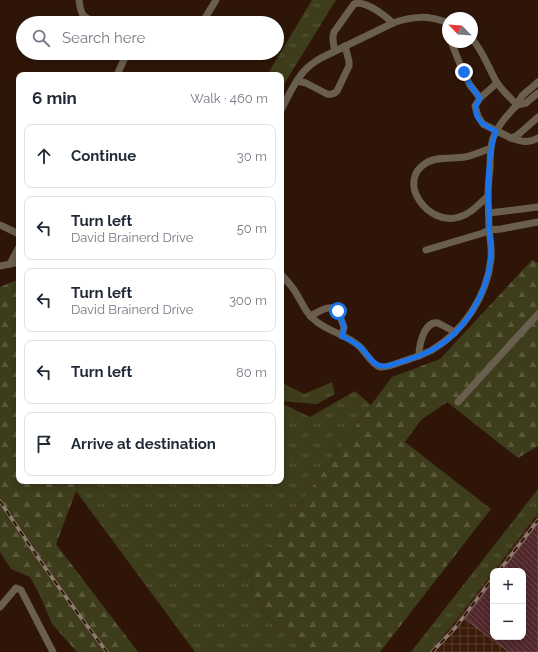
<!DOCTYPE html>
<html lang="en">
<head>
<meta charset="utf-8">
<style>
	:root { --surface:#fff; --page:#f6f6f7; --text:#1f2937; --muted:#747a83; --line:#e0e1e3 }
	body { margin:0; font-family:Raleway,sans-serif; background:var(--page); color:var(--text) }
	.controls { position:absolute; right:12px; bottom:12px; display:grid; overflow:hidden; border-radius:8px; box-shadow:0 2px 6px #0003 }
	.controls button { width:36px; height:36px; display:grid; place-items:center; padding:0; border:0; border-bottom:1px solid var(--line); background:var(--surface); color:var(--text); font:20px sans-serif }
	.compass { position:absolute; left:442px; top:12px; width:36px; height:36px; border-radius:50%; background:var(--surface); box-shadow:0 2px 6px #0003; rotate:295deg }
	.stop { position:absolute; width:12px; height:12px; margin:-9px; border:3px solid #1a73e8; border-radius:50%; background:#fff }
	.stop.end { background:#1a73e8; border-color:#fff; box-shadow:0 1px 4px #0008 }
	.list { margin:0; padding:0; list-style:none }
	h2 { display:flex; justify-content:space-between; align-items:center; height:52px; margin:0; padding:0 16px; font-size:17px }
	h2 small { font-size:13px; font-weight:400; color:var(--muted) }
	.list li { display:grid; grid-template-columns:26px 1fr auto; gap:12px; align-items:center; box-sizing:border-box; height:64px; margin:0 8px 8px; padding:0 8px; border:1px solid var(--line); border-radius:8px }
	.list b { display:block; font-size:15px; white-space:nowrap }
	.list p { margin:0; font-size:13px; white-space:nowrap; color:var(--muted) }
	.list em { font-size:13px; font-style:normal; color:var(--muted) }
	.icon { flex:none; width:22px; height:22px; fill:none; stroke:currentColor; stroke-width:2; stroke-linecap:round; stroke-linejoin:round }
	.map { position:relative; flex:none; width:538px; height:652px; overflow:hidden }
	.search { position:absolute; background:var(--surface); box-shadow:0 2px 6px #0003; left:16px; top:16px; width:268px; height:44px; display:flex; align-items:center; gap:10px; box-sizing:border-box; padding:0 14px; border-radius:22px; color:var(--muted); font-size:15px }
	.panel { position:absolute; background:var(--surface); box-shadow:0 2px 6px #0003; left:16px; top:72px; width:268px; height:412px; border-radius:8px }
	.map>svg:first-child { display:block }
	.industrial { fill:url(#industrial-grid) }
	.grass { fill:url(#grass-tufts) }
	.forest { fill:url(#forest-firs) }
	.building { fill:url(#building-back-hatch); stroke:#714e50 }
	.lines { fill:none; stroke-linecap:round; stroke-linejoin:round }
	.minor { stroke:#6a5f4f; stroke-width:7 }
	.rail-casing { stroke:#8f7b71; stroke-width:3.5 }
	.rail { stroke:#2e1508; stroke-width:2; stroke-dasharray:6; stroke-linecap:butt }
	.route { stroke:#1a73e8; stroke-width:5 }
</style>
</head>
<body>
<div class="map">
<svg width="538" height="652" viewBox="0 0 538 652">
	<defs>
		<pattern id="industrial-grid" width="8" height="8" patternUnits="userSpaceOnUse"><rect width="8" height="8" fill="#3b1b0a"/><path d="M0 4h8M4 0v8" fill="none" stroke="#583c2e"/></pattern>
		<pattern id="grass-tufts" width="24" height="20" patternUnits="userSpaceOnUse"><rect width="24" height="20" fill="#3d3c1b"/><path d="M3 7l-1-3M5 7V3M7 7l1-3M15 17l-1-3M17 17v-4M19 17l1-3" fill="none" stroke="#5a583c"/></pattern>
		<pattern id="forest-firs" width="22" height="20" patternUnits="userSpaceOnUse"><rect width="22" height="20" fill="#3d3c1b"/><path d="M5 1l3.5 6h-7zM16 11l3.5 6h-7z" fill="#5a583c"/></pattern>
		<pattern id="building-back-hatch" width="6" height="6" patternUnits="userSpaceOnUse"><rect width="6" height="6" fill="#50272a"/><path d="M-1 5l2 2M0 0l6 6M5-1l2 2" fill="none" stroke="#6a4749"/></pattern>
	</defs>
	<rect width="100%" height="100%" fill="#2e1508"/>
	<polygon class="industrial" points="538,513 538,652 431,652 493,573 493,637 523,637 523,571 494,571"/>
	<g class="grass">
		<polygon points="312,0 336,0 281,89 281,75 267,75"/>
		<polygon points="281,382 304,394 332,382 335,394 317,404 281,401"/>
		<polygon points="355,391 371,405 246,579 264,614 314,652 195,652 76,491 83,481 281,481 281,403 310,417"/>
		<polygon points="538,489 538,513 494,571 493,571 493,573 431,652 411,652"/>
	</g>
	<g class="forest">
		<polygon points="532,260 538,263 538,446 518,458 447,402 421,420 405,442 491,509 380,652 314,652 264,614 246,579 371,405 392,377 440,359"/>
		<polygon points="19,279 19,481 83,481 76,491 56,544 138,652 77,652 52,624 39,593 30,577 11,569 0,552 0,287"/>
	</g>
	<polygon class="building" points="538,523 538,652 509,652 465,619 493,582 493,637 523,637 523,571 502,571"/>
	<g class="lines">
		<g class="minor">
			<path d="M 79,0 C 81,16 82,16 96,23"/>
			<polyline points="202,23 216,0"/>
			<path d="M 472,39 C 483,51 488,67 496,81 C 501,90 510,97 517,105"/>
			<polyline points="452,42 452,44 463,72 470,85 480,98"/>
			<path d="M 335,50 C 333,44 332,38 334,32 L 354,4 C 365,0 384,15 393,23"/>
			<path d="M 156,53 C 164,56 174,58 181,53"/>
			<polyline points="117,75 127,53"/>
			<path d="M 297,81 L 306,83 L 327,94 C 331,95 334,94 337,91 L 349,66 L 349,61 L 345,46"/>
			<polyline points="497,83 480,98 475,106 478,116 483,124 511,138 516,136 520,133 538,117"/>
			<polyline points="517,105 526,103 538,93"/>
			<path d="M 281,110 C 288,97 295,80 306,69 C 310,65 316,61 321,58 L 393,23 C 413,16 428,15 448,23"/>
			<path d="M 511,138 C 521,141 529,144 538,138"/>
			<path d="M 488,196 C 479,204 471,214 459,217 C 429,227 395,182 426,163 C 437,156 453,159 465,157 C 474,155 483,151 491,148"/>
			<polyline points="489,213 538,207"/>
			<polyline points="0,225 19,234"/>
			<polyline points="426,250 483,233 489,230 501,229 538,222"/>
			<polyline points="10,264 19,247"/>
			<polyline points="0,266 19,262"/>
			<path d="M 281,274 C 286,280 292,286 296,293 C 303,304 306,314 317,322 C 330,332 347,335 359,346 C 365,351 372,365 380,367 C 387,368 397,363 404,361 C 413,358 423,355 432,350 C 464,331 487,296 491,259 C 492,248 490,239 489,229 C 489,218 488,206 488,195 C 488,186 489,177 490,168 C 490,158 490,148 493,138 C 498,125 506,116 516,106 C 518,103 520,99 522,96 C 527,91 533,87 538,82"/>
			<path d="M 310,316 C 319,312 330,303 338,311 L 344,327 L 342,336"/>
			<path d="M 419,356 C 419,345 424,321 438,323 L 455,332"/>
			<polyline points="458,402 538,314"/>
			<polyline points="0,607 16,588 21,590 53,652"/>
		</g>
		<g class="rail-casing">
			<g id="rail">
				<path d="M 0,501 C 34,553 69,603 107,652"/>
				<polyline points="499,571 538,520"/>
				<polyline points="432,652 455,628 493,578"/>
			</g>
		</g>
		<use href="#rail" class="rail"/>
	</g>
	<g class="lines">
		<path class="route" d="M 338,311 L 344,327 L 342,336 C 348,339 354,342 359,346 C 369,354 372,368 387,366 C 401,362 416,358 430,351 C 467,332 492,287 491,246 C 491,240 490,235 489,230 C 489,224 489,218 489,212 C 488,187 487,155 496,131 C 491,129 485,126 481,122 C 474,114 474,106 480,98 L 470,85 L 464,72"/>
	</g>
</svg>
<div class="controls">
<button>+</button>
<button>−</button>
</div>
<svg class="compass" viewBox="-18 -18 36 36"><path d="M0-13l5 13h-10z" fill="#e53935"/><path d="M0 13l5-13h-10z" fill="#747a83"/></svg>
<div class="stop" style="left:338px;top:311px"></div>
<div class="stop end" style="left:464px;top:72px"></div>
<div class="search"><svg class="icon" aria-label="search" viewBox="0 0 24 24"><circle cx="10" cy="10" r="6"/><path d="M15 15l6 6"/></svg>Search here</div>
<section class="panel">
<h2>6 min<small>Walk · 460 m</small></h2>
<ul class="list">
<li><svg class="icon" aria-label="ahead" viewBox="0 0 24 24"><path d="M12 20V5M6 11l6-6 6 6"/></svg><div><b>Continue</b></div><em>30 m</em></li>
<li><svg class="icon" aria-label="left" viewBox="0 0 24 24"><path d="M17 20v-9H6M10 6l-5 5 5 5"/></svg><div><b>Turn left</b><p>David Brainerd Drive</p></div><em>50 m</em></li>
<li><svg class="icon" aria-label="left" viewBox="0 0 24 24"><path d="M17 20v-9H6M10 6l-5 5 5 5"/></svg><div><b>Turn left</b><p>David Brainerd Drive</p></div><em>300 m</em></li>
<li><svg class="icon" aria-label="left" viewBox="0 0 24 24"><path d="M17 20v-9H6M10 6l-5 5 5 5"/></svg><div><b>Turn left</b></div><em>80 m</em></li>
<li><svg class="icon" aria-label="arrive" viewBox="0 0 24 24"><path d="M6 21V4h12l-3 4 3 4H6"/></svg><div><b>Arrive at destination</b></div></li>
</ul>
</section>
</div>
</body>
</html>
